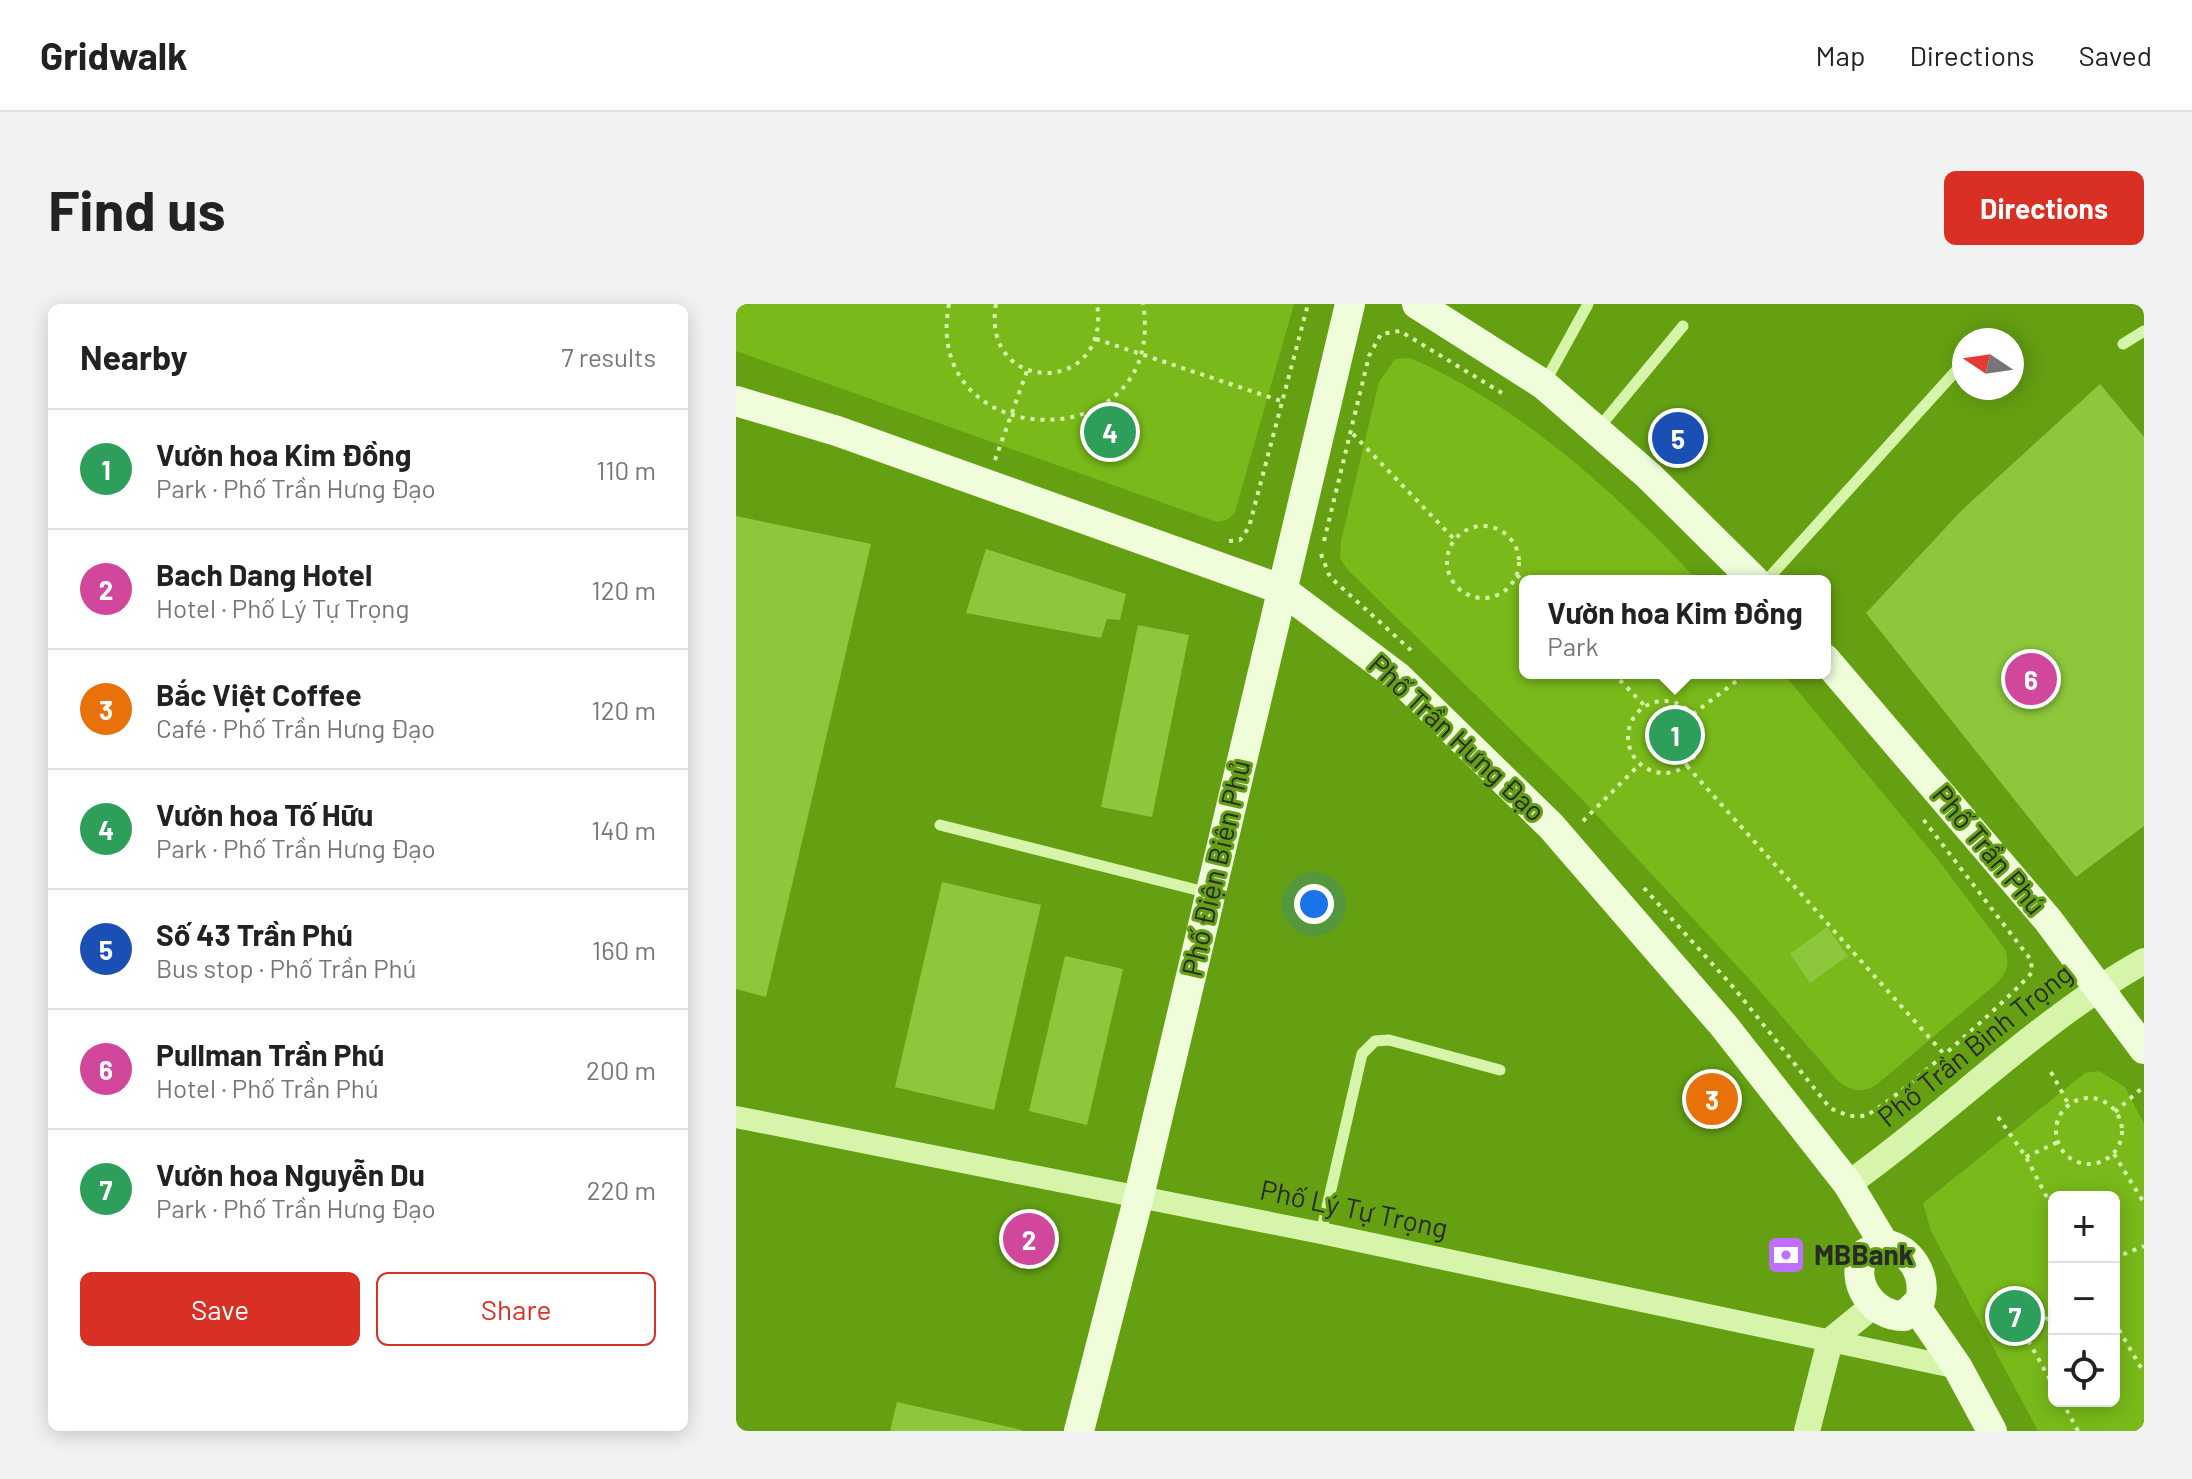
<!DOCTYPE html>
<html lang="en">
<head>
<meta charset="utf-8">
<style>
	:root { --surface:#fff; --page:#f2f2f2; --text:#222; --muted:#767676; --line:#e0e0e0; --accent:#d93025 }
	body { margin:0; font-family:Barlow,sans-serif; background:var(--page); color:var(--text) }
	.controls { position:absolute; right:24px; bottom:24px; display:grid; overflow:hidden; border-radius:12px; box-shadow:0 4px 20px #0003 }
	.controls button { width:72px; height:72px; display:grid; place-items:center; padding:0; border:0; border-bottom:2px solid var(--line); background:var(--surface); color:var(--text); font:40px sans-serif }
	.compass { position:absolute; left:1216px; top:24px; width:72px; height:72px; border-radius:50%; background:var(--surface); box-shadow:0 4px 20px #0003; rotate:283deg }
	.you { position:absolute; left:578px; top:600px; width:28px; height:28px; margin:-20px; border:6px solid #fff; border-radius:50%; background:#1a73e8; box-shadow:0 0 0 12px #1a73e833 }
	.badge { display:grid; place-items:center; width:52px; height:52px; border-radius:50%; background:var(--accent); color:#fff; font-size:26px; font-weight:700 }
	.pin { position:absolute; translate:-50% -50%; border:4px solid #fff; box-shadow:0 2px 8px #0006 }
	.popup { position:absolute; left:783px; top:271px; width:312px; height:104px; box-sizing:border-box; display:grid; place-content:center; border-radius:12px; background:var(--surface); filter:drop-shadow(0 2px 6px #0005); font-size:26px; white-space:nowrap; color:var(--muted) }
	.popup b { font-size:30px; color:var(--text) }
	.popup::after { content:''; position:absolute; left:50%; top:100%; margin-left:-16px; border:16px solid transparent; border-top-color:var(--surface) }
	.list { margin:0; padding:0; list-style:none }
	h2 { display:flex; justify-content:space-between; align-items:center; height:104px; margin:0; padding:0 32px; font-size:34px }
	h2 small { font-size:26px; font-weight:400; color:var(--muted) }
	.list li { display:grid; grid-template-columns:52px 1fr auto; gap:24px; align-items:center; box-sizing:border-box; height:120px; padding:0 32px; border-top:2px solid var(--line) }
	.list b { display:block; font-size:30px; white-space:nowrap }
	.list p { margin:0; font-size:26px; white-space:nowrap; color:var(--muted) }
	.list em { font-size:26px; font-style:normal; color:var(--muted) }
	.actions { display:flex; gap:16px; padding:24px 32px }
	.actions a { flex:1; padding:18px 0; border:2px solid var(--accent); border-radius:12px; text-align:center; font-size:28px; color:var(--accent) }
	.actions .main { background:var(--accent); color:#fff }
	.icon { flex:none; width:44px; height:44px; fill:none; stroke:currentColor; stroke-width:2; stroke-linecap:round; stroke-linejoin:round }
	.map { position:relative; flex:none; width:1408px; height:1127px; overflow:hidden; border-radius:12px }
	header { display:flex; align-items:center; gap:48px; box-sizing:border-box; height:112px; padding:0 40px; background:var(--surface); border-bottom:2px solid var(--line) }
	header strong { font-size:38px }
	nav { display:flex; gap:44px; margin-inline-start:auto; font-size:28px }
	.intro { display:flex; align-items:center; justify-content:space-between; box-sizing:border-box; height:192px; padding:0 48px }
	h1 { margin:0; font-size:56px }
	.button { padding:20px 36px; border-radius:12px; background:var(--accent); color:#fff; font-size:28px; font-weight:700 }
	main { display:flex; gap:48px; padding:0 48px }
	aside { flex:1; background:var(--surface); border-radius:12px; box-shadow:0 4px 20px #0003 }
	.map>svg:first-child { display:block }
	.green { fill:#79ba1a; fill-rule:evenodd }
	.building { fill:#8dc73b }
	.lines { fill:none; stroke-linecap:round; stroke-linejoin:round }
	.path { stroke:#d7f5aa; stroke-width:4; stroke-dasharray:4 6; stroke-linecap:butt }
	.service { stroke:#d7f5aa; stroke-width:11 }
	.minor { stroke:#d7f5aa; stroke-width:22 }
	.tertiary { stroke:#d7f5aa; stroke-width:26 }
	.secondary { stroke:#effddb; stroke-width:30 }
	.labels { text-anchor:middle; stroke-width:6; stroke-linejoin:round; paint-order:stroke }
	.street-label { font-size:28px; fill:#292929; stroke:#64a012 }
	.poi-label { font-size:28px; font-weight:bold; fill:#292929; stroke:#64a012; text-anchor:start }
</style>
</head>
<body>
<header>
<strong>Gridwalk</strong>
<nav><a>Map</a><a>Directions</a><a>Saved</a></nav>
</header>
<div class="intro"><h1>Find us</h1><a class="button">Directions</a></div>
<main>
<aside>
<h2>Nearby<small>7 results</small></h2>
<ul class="list">
<li><span class="badge" style="background:#2e9e5b">1</span><div><b>Vườn hoa Kim Đồng</b><p>Park · Phố Trần Hưng Đạo</p></div><em>110 m</em></li>
<li><span class="badge" style="background:#d1479c">2</span><div><b>Bach Dang Hotel</b><p>Hotel · Phố Lý Tự Trọng</p></div><em>120 m</em></li>
<li><span class="badge" style="background:#e8710a">3</span><div><b>Bắc Việt Coffee</b><p>Café · Phố Trần Hưng Đạo</p></div><em>120 m</em></li>
<li><span class="badge" style="background:#2e9e5b">4</span><div><b>Vườn hoa Tố Hữu</b><p>Park · Phố Trần Hưng Đạo</p></div><em>140 m</em></li>
<li><span class="badge" style="background:#1a4fb4">5</span><div><b>Số 43 Trần Phú</b><p>Bus stop · Phố Trần Phú</p></div><em>160 m</em></li>
<li><span class="badge" style="background:#d1479c">6</span><div><b>Pullman Trần Phú</b><p>Hotel · Phố Trần Phú</p></div><em>200 m</em></li>
<li><span class="badge" style="background:#2e9e5b">7</span><div><b>Vườn hoa Nguyễn Du</b><p>Park · Phố Trần Hưng Đạo</p></div><em>220 m</em></li>
</ul>
<div class="actions"><a class="main">Save</a><a>Share</a></div>
</aside>
<div class="map">
<svg width="1408" height="1127" viewBox="0 0 1408 1127">
	<rect width="100%" height="100%" fill="#64a012"/>
	<g class="green">
		<polygon points="0,0 558,0 499,208 493,215 481,218 0,47"/>
		<path d="M 674,54 C 785,102 880,189 962,277 L 789,277 L 789,369 L 1047,369 L 1203,557 L 1269,645 C 1274,661 1271,668 1260,680 L 1140,781 C 1124,790 1117,787 1102,777 L 1015,677 L 843,492 L 611,265 L 604,254 L 605,237 L 643,78 L 659,55 Z"/>
		<path d="M 1363,767 L 1389,783 L 1408,820 L 1408,1127 L 1302,1127 L 1195,927 L 1187,899 L 1349,769 ZM 1378,893 L 1378,1097 L 1318,1097 L 1318,893 Z"/>
	</g>
	<g class="building">
		<polygon points="1364,80 1408,133 1408,522 1340,573 1130,309 1226,206"/>
		<polygon points="0,212 135,240 30,693 0,685"/>
		<polygon points="250,245 390,290 384,316 371,315 365,334 230,309"/>
		<polygon points="402,321 453,331 416,513 365,503"/>
		<polygon points="206,578 305,601 258,806 159,783"/>
		<polygon points="1091,623 1112,652 1074,679 1054,650"/>
		<polygon points="329,652 387,665 351,821 293,807"/>
		<polygon points="161,1098 286,1126 286,1127 154,1127"/>
	</g>
	<g class="lines">
		<g class="path">
			<path d="M 213,0 C 184,152 433,157 407,0"/>
			<path d="M 260,0 C 244,92 376,92 361,0"/>
			<polyline points="360,35 548,98"/>
			<polyline points="617,130 718,235"/>
			<polyline points="259,156 291,67"/>
			<circle cx="747" cy="258" r="36"/>
			<polyline points="493,237 504,236 513,223 572,0"/>
			<polyline points="588,237 633,52 645,30 664,27 766,89"/>
			<polyline points="585,250 594,273 678,349"/>
			<polyline points="781,271 789,279"/>
			<polyline points="877,369 908,401"/>
			<circle cx="928" cy="433" r="36"/>
			<polyline points="957,410 1011,369"/>
			<polyline points="951,462 1208,750"/>
			<polyline points="847,517 903,461"/>
			<path d="M 908,584 L 998,684 L 1094,804 C 1105,809 1117,815 1130,811 C 1150,805 1280,689 1296,668 L 1295,656 L 1187,515"/>
			<polyline points="1315,768 1333,801"/>
			<circle cx="1353" cy="827" r="33"/>
			<polyline points="1379,808 1406,784"/>
			<polyline points="1262,813 1290,853 1318,907"/>
			<polyline points="1378,850 1408,899"/>
			<polyline points="1290,853 1322,838"/>
			<polyline points="1378,954 1408,942"/>
			<polyline points="1318,1005 1293,1038 1318,1083"/>
			<polyline points="1378,1017 1408,1069"/>
			<polyline points="1326,1097 1342,1127"/>
		</g>
		<g class="service">
			<polyline points="1387,40 1408,27"/>
			<polyline points="808,80 852,0"/>
			<polyline points="861,126 947,22"/>
			<polyline points="1030,277 1228,58"/>
			<polyline points="204,521 473,589"/>
			<polyline points="585,929 626,750 639,737 653,736 764,766"/>
		</g>
		<polyline class="minor" points="0,813 585,929 1222,1064"/>
		<g class="tertiary">
			<path d="M 1112,880 C 1213,809 1301,717 1408,657"/>
			<polyline points="1071,1127 1094,1037 1138,1001"/>
		</g>
		<g class="secondary">
			<polyline points="681,0 807,80 913,172 1019,277"/>
			<polyline points="0,97 101,127 545,285 662,373 815,522 988,722 1112,880 1148,940"/>
			<polyline points="1089,355 1312,616 1408,745"/>
			<path d="M 1148,940 C 1175,945 1191,971 1184,997 L 1168,1012 C 1137,1013 1113,978 1128,950 Z"/>
			<polyline points="1180,1003 1222,1064 1256,1127"/>
			<polyline points="343,1127 403,892 614,0"/>
		</g>
	</g>
	<defs>
		<g id="bank-square" transform="scale(2)"><rect x="-9" y="-9" width="18" height="18" rx="4" fill="#c06eff" stroke="#64a012"/><path d="M-6-4H6V4H-6ZM0-2.3a2.3 2.3 0 1 0 0 4.6a2.3 2.3 0 1 0 0-4.6Z" fill="#fff"/></g>
	</defs>
	<g fill-rule="evenodd">
		<use href="#bank-square" x="1050" y="951"/>
	</g>
	<g class="labels">
		<g class="street-label">
			<text transform="translate(721 434) rotate(43)" y="10">Phố Trần Hưng Đạo</text>
			<text transform="translate(1253 546) rotate(50)" y="10">Phố Trần Phú</text>
			<text transform="translate(480 564) rotate(-77)" y="10">Phố Điện Biên Phủ</text>
			<text transform="translate(1239 741) rotate(-39)" y="10">Phố Trần Bình Trọng</text>
			<text transform="translate(618 905) rotate(12)" y="10">Phố Lý Tự Trọng</text>
		</g>
		<g class="poi-label">
			<text x="1078" y="961">MBBank</text>
		</g>
	</g>
</svg>
<div class="controls">
<button>+</button>
<button>−</button>
<button><svg class="icon" aria-label="locate" viewBox="0 0 24 24"><circle cx="12" cy="12" r="6"/><path d="M12 2v4M12 18v4M2 12h4M18 12h4"/></svg></button>
</div>
<svg class="compass" viewBox="-18 -18 36 36"><path d="M0-13l5 13h-10z" fill="#e53935"/><path d="M0 13l5-13h-10z" fill="#767676"/></svg>
<div class="you"></div>
<div class="pin badge" style="left:939px;top:431px;background:#2e9e5b">1</div>
<div class="popup"><b>Vườn hoa Kim Đồng</b>Park</div>
<div class="pin badge" style="left:293px;top:935px;background:#d1479c">2</div>
<div class="pin badge" style="left:976px;top:795px;background:#e8710a">3</div>
<div class="pin badge" style="left:374px;top:128px;background:#2e9e5b">4</div>
<div class="pin badge" style="left:942px;top:134px;background:#1a4fb4">5</div>
<div class="pin badge" style="left:1295px;top:375px;background:#d1479c">6</div>
<div class="pin badge" style="left:1279px;top:1012px;background:#2e9e5b">7</div>
</div>
</main>
</body>
</html>
